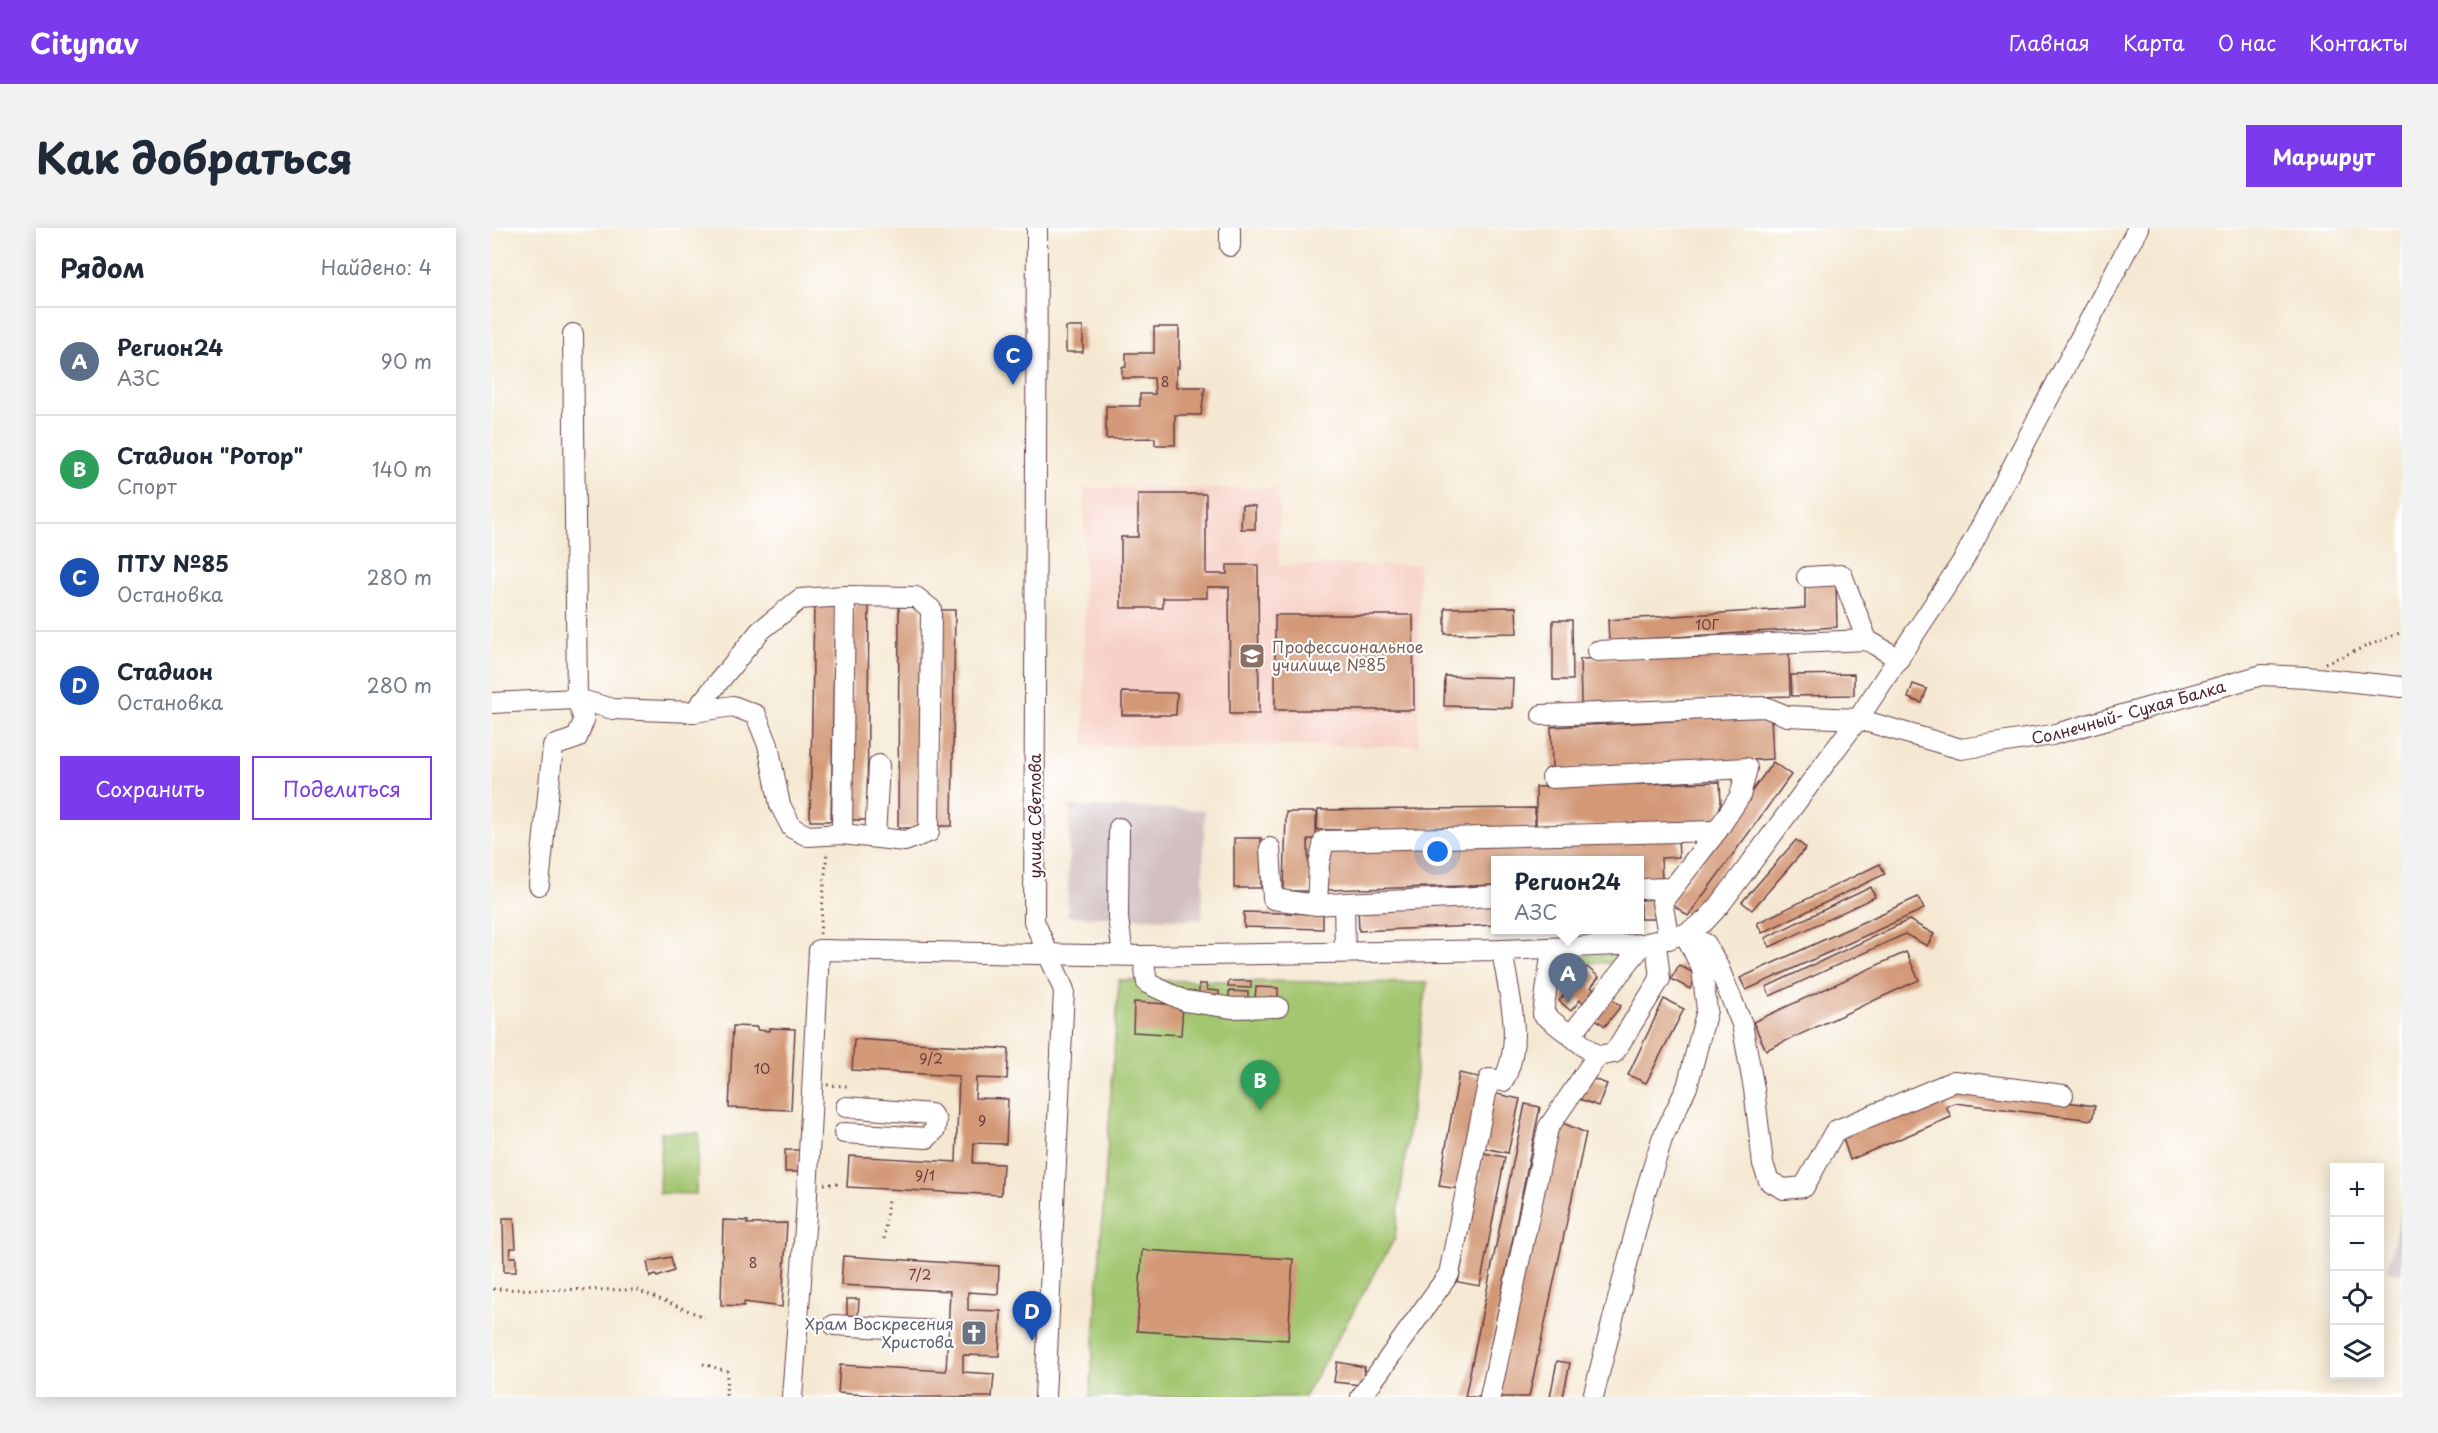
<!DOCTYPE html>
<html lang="ru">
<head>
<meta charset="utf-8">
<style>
	:root { --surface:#fff; --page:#f2f2f3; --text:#1f2937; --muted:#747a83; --line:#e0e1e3; --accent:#7c3aed }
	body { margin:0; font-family:"Playpen Sans",sans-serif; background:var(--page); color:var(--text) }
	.controls { position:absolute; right:18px; bottom:18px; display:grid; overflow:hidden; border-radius:0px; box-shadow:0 3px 15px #0003 }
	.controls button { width:54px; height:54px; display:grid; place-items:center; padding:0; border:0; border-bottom:2px solid var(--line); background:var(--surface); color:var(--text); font:30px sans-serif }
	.you { position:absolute; left:946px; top:624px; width:21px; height:21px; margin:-15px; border:4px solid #fff; border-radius:50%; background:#1a73e8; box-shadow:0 0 0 9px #1a73e833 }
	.badge { display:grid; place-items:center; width:39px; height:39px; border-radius:50%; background:var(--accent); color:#fff; font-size:20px; font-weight:700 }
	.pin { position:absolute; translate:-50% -50px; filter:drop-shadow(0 2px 3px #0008) }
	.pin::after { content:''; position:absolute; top:32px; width:21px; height:18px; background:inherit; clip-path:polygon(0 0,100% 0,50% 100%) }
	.popup { position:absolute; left:999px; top:628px; width:153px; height:78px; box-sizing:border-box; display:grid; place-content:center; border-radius:0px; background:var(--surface); filter:drop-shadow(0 2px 4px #0005); font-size:20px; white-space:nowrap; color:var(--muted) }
	.popup b { font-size:22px; color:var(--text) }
	.popup::after { content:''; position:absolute; left:50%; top:100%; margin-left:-12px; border:12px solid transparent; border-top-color:var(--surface) }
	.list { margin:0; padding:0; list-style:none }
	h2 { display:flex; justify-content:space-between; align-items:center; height:78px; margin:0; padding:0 24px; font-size:26px }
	h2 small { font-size:20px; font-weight:400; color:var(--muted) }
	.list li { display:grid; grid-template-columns:39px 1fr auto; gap:18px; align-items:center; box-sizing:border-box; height:108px; padding:0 24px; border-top:2px solid var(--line) }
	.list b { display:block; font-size:22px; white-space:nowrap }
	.list p { margin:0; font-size:20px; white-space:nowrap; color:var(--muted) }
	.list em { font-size:20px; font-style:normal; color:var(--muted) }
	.actions { display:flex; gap:12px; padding:18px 24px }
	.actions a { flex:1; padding:14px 0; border:2px solid var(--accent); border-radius:0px; text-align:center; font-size:21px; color:var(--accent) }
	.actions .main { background:var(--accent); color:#fff }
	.icon { flex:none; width:33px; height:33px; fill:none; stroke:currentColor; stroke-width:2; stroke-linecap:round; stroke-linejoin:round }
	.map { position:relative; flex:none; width:1910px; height:1169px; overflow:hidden; border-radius:0px }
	header { display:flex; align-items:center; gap:36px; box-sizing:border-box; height:84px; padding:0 30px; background:var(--accent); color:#fff }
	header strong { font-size:28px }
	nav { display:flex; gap:33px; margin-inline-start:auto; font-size:21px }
	.intro { display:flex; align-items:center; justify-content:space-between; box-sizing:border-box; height:144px; padding:0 36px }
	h1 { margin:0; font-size:42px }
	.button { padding:15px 27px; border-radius:0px; background:var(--accent); color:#fff; font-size:21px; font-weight:700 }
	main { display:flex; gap:36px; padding:0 36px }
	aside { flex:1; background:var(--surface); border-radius:0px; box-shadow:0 3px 15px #0003 }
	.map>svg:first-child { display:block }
	.built { fill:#f7d1c7 }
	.industrial { fill:#d2bfc0 }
	.green { fill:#a3c670; stroke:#76724e; stroke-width:1.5 }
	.building { fill:#d39876 }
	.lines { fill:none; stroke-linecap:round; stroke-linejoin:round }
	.minor-casing { stroke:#643d44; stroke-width:22 }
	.path { stroke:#643d44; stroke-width:3; stroke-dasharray:1.5 4.5; stroke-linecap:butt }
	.minor { stroke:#fff; stroke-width:20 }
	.labels { text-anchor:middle; stroke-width:4.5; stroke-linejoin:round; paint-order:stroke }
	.number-label { font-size:14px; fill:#6c3d3e }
	.education-label { font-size:16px; fill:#785e54; stroke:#fff; text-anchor:start }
	.street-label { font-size:16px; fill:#4a1f2b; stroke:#fff }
	.worship-label { font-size:16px; fill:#5b616d; stroke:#fff; text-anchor:end }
</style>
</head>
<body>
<header>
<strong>Citynav</strong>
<nav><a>Главная</a><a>Карта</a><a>О нас</a><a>Контакты</a></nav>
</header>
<div class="intro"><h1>Как добраться</h1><a class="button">Маршрут</a></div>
<main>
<aside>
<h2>Рядом<small>Найдено: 4</small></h2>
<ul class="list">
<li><span class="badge" style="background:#5c6f8a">A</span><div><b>Регион24</b><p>АЗС</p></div><em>90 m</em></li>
<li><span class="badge" style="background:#2e9e5b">B</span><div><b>Стадион &quot;Ротор&quot;</b><p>Спорт</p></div><em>140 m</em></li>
<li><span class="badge" style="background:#1a4fb4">C</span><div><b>ПТУ №85</b><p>Остановка</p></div><em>280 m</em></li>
<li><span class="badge" style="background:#1a4fb4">D</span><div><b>Стадион</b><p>Остановка</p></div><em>280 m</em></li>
</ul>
<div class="actions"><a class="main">Сохранить</a><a>Поделиться</a></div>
</aside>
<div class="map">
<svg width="1910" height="1169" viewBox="0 0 1910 1169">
	<rect width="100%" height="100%" fill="#fff"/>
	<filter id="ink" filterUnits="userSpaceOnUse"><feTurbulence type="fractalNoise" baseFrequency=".0167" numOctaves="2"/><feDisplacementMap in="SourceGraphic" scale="12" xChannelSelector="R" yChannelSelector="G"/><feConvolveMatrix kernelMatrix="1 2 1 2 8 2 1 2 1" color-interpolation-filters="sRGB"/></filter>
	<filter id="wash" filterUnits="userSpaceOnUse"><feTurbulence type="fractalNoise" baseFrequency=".008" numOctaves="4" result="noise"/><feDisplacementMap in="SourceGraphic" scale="24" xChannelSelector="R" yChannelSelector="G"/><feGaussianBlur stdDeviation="1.35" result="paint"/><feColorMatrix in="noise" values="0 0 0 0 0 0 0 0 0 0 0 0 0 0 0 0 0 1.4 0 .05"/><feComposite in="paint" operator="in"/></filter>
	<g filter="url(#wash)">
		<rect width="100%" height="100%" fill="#f5e8d2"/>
		<polygon class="built" points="592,260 787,260 787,337 927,337 927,518 592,518"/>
		<g class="industrial">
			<polygon points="578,578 713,582 710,692 575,688"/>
			<polygon points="1910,978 1910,1046 1895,1042"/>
		</g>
		<g class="green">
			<polygon points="1128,726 1127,732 1122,735 1071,734 1074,728"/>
			<polygon points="627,752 935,755 903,1010 812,1169 598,1169"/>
			<polygon points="169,904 207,905 204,966 167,965"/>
		</g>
		<g id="blocks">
			<g class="building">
				<rect x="574" y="99" width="17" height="25"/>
				<polygon points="662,99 687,99 687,140 684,140 684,159 713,159 709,187 683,187 683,217 663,217 663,210 614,211 614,178 648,178 648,166 663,166 662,150 630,150 630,139 634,139 634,125 662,125"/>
				<polygon points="646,266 714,266 714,346 735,346 735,337 766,337 767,486 738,486 737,359 715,359 715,370 671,370 671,380 629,380 629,309 646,309"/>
				<polygon points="750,277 763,278 763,301 749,301"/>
				<polygon points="1344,355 1345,399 1117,413 1116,392 1313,380 1313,356"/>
				<polygon points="361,376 377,376 375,592 359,592"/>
				<polygon points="322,378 343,378 339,593 318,593"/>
				<polygon points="407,379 429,379 427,600 406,600"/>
				<polygon points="1024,379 1025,405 953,406 953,380"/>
				<polygon points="448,382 463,382 460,598 445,598"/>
				<polygon points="783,387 921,387 922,482 783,482"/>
				<polygon points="1061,392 1080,392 1081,452 1061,452"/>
				<polygon points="1297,425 1298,468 1089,476 1088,431"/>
				<polygon points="1362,446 1362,467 1300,468 1299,447"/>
				<polygon points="953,448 1021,450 1020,480 952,478"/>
				<polygon points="1421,456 1435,461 1430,475 1416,470"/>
				<polygon points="630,464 685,465 684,487 630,487"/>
				<polygon points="1279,488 1281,531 1060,542 1059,499"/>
				<polygon points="1281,534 1299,547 1196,688 1179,675"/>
				<polygon points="1228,554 1229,575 1224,594 1044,599 1044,559"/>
				<polygon points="1043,580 1043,600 825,602 826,582"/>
				<polygon points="794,584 824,584 824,611 816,611 817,663 792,663"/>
				<rect x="742" y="610" width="27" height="50"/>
				<polygon points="1186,610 1187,629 1169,630 1170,652 1148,653 1148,632 1004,632 1004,657 836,662 835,621"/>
				<polygon points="1304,612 1314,620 1260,682 1250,674"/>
				<polygon points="1388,636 1393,646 1270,705 1265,695"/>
				<polygon points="1379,659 1383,669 1278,719 1273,710"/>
				<polygon points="1426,669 1432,681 1254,762 1248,750"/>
				<polygon points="1162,671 1163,691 1148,691 1148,672"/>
				<polygon points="1004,676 1004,697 867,703 866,681"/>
				<polygon points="752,684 831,686 831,701 752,699"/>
				<polygon points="1417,692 1442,706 1435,718 1413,706 1278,768 1274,759"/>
				<polygon points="1414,724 1427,752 1274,822 1261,794"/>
				<polygon points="1187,737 1205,747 1198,761 1179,751"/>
				<polygon points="1095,739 1107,749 1099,759 1114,772 1116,769 1129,778 1113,798 1101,789 1104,785 1088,772 1079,783 1067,773"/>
				<polygon points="737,753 759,753 759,760 736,759"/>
				<polygon points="707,756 714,756 715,762 727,763 727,771 707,770"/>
				<polygon points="764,759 786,760 786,773 763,771"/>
				<polygon points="737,763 756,764 756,772 737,771"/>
				<polygon points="1172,771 1192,781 1154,855 1136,847"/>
				<polygon points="642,774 691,777 689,807 641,804"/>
				<polygon points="241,798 265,799 265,802 277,803 277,800 303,801 299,882 237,880"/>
				<polygon points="362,811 517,821 515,851 484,850 483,870 516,871 514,916 482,915 481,935 511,936 509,967 355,959 357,928 464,934 467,848 360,842"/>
				<polygon points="967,845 991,850 967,961 947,958"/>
				<polygon points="1094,848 1115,856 1106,878 1085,870"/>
				<polygon points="1462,859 1603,878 1600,892 1463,875 1454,878 1459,889 1358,932 1350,907"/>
				<polygon points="1000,865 1028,871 1016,925 988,919"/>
				<polygon points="1033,876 1048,879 988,1169 973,1169"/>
				<polygon points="1071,895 1094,905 1037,1169 1004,1169 1060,910"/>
				<polygon points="293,922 307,922 306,944 293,944"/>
				<polygon points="992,925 1013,929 988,1058 966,1054"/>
				<polygon points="11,990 22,990 24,1020 19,1020 18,1029 24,1029 24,1044 12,1044"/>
				<polygon points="231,992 256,993 255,996 295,995 290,1079 252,1074 252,1078 229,1077"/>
				<polygon points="650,1022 801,1031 796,1112 645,1103"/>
				<polygon points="351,1028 507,1038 506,1066 476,1064 476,1082 509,1083 507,1128 471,1127 471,1144 502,1146 500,1169 409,1169 346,1165 348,1137 454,1143 458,1063 349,1057"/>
				<polygon points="179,1029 182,1043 165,1049 164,1047 158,1049 155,1034"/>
				<polygon points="355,1071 367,1071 366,1088 355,1087"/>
				<polygon points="1065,1133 1078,1135 1071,1169 1058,1169"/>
				<polygon points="845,1134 873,1139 869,1157 842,1154"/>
			</g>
		</g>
	</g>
	<g filter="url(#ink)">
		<use href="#blocks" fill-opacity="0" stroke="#643d44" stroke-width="1.5"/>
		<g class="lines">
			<g class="minor-casing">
				<g id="minor">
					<polyline points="545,0 542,693 572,762 553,1169"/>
					<polyline points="738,0 738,18"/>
					<polyline points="1315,349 1350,347 1375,412"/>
					<polyline points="1105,423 1375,412 1407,431"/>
					<polyline points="0,475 85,471 121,481 202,484 268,403 308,371 353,368 424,369 439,381 437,604 413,613 350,606 316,608 300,600 288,577 276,517 264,487 241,478 202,484"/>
					<path id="s1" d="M 1050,487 L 1273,479 L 1295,488 L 1366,491 L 1469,521 L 1560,507 L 1770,447 L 1815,449 L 1910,459"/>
					<polyline points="1060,550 1255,540 1248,568 1225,603"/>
					<polyline points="627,600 626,690 631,727"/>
					<polyline points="350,606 353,368"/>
					<polyline points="383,609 387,537"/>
					<polyline points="778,620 781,671 825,677 852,675 853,722"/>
					<polyline points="47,657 61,518 85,510 92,492 85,471 81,106"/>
					<polyline points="1148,661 1180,660"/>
					<polyline points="852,675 1004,668"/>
					<polyline points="825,677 827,636 832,613 1225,603 1170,674 1177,711"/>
					<polyline points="1193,706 1214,716 1225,736 1250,796 1262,861 1271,936 1277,953 1292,961 1312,959 1343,903 1462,853 1571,867"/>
					<polyline points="1060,720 1051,786 1105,828"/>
					<polyline points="651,728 655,755 693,773 741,780 786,779"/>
					<polyline points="1079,807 1151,716"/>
					<polyline points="352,905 435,910 443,902 444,893 439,886 354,879"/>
					<polyline points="342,1097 446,1103"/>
					<polyline points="300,1169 314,987 327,722 651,728 1010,722 1151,716 1193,706 1212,694 1227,678 1366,491 1472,331 1646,0"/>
					<path d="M 869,1169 L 957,1046 L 997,851 L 1011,853 C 1033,814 1016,764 1010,722"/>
					<polyline points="998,1169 1056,900 1105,828 1122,825 1168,751 1164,715"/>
					<polyline points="1101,1169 1153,966 1170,911 1195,859 1215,782 1210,741 1193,706"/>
				</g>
			</g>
			<g class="path">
				<polyline points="1833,435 1910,404"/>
				<polyline points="328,706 335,623"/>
				<polyline points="335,857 355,858"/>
				<polyline points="332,956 348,956"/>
				<polyline points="392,1011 396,972"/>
				<polyline points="1,1061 145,1062 212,1089"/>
				<polyline points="211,1136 235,1143 234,1169"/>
			</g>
			<use href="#minor" class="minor"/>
		</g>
	</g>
	<defs>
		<g id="university-square" transform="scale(1.35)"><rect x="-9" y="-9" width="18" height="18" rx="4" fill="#8d6e63" stroke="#fff"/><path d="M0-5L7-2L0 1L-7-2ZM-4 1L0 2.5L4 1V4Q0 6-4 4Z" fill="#fff"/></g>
		<g id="church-square" transform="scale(1.35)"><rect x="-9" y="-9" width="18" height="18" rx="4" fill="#6b7280" stroke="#fff"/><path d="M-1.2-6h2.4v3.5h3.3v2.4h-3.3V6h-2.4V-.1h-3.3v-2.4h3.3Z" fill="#fff"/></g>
	</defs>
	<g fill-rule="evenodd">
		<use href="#university-square" x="760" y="428"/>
		<use href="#church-square" x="482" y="1105"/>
	</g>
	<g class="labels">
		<g class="number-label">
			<text x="673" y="159">8</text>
			<text x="1215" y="402">10Г</text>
			<text x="439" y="836">9/2</text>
			<text x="270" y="846">10</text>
			<text x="490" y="898">9</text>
			<text x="433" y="953">9/1</text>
			<text x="261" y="1040">8</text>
			<text x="428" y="1052">7/2</text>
		</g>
		<g class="education-label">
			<text x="780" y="425">Профессиональное<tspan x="780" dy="18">училище №85</tspan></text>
		</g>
		<g class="street-label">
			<text dy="6" stroke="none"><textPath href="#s1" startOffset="597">Солнечный- Сухая Балка</textPath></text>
			<text transform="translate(543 588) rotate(-90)" y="6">улица Светлова</text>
		</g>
		<g class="worship-label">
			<text x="462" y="1102">Храм Воскресения<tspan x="462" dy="18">Христова</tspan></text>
		</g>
	</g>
</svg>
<div class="controls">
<button>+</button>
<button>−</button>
<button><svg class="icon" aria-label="locate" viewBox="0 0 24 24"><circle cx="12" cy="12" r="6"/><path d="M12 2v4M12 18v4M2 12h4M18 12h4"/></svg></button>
<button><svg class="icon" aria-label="layers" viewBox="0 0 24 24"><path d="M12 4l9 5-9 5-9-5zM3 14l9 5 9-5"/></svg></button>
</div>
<div class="you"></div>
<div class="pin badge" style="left:1076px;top:775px;background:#5c6f8a">A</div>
<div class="popup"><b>Регион24</b>АЗС</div>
<div class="pin badge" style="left:768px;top:882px;background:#2e9e5b">B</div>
<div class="pin badge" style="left:521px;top:157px;background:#1a4fb4">C</div>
<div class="pin badge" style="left:540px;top:1113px;background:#1a4fb4">D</div>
</div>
</main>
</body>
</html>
